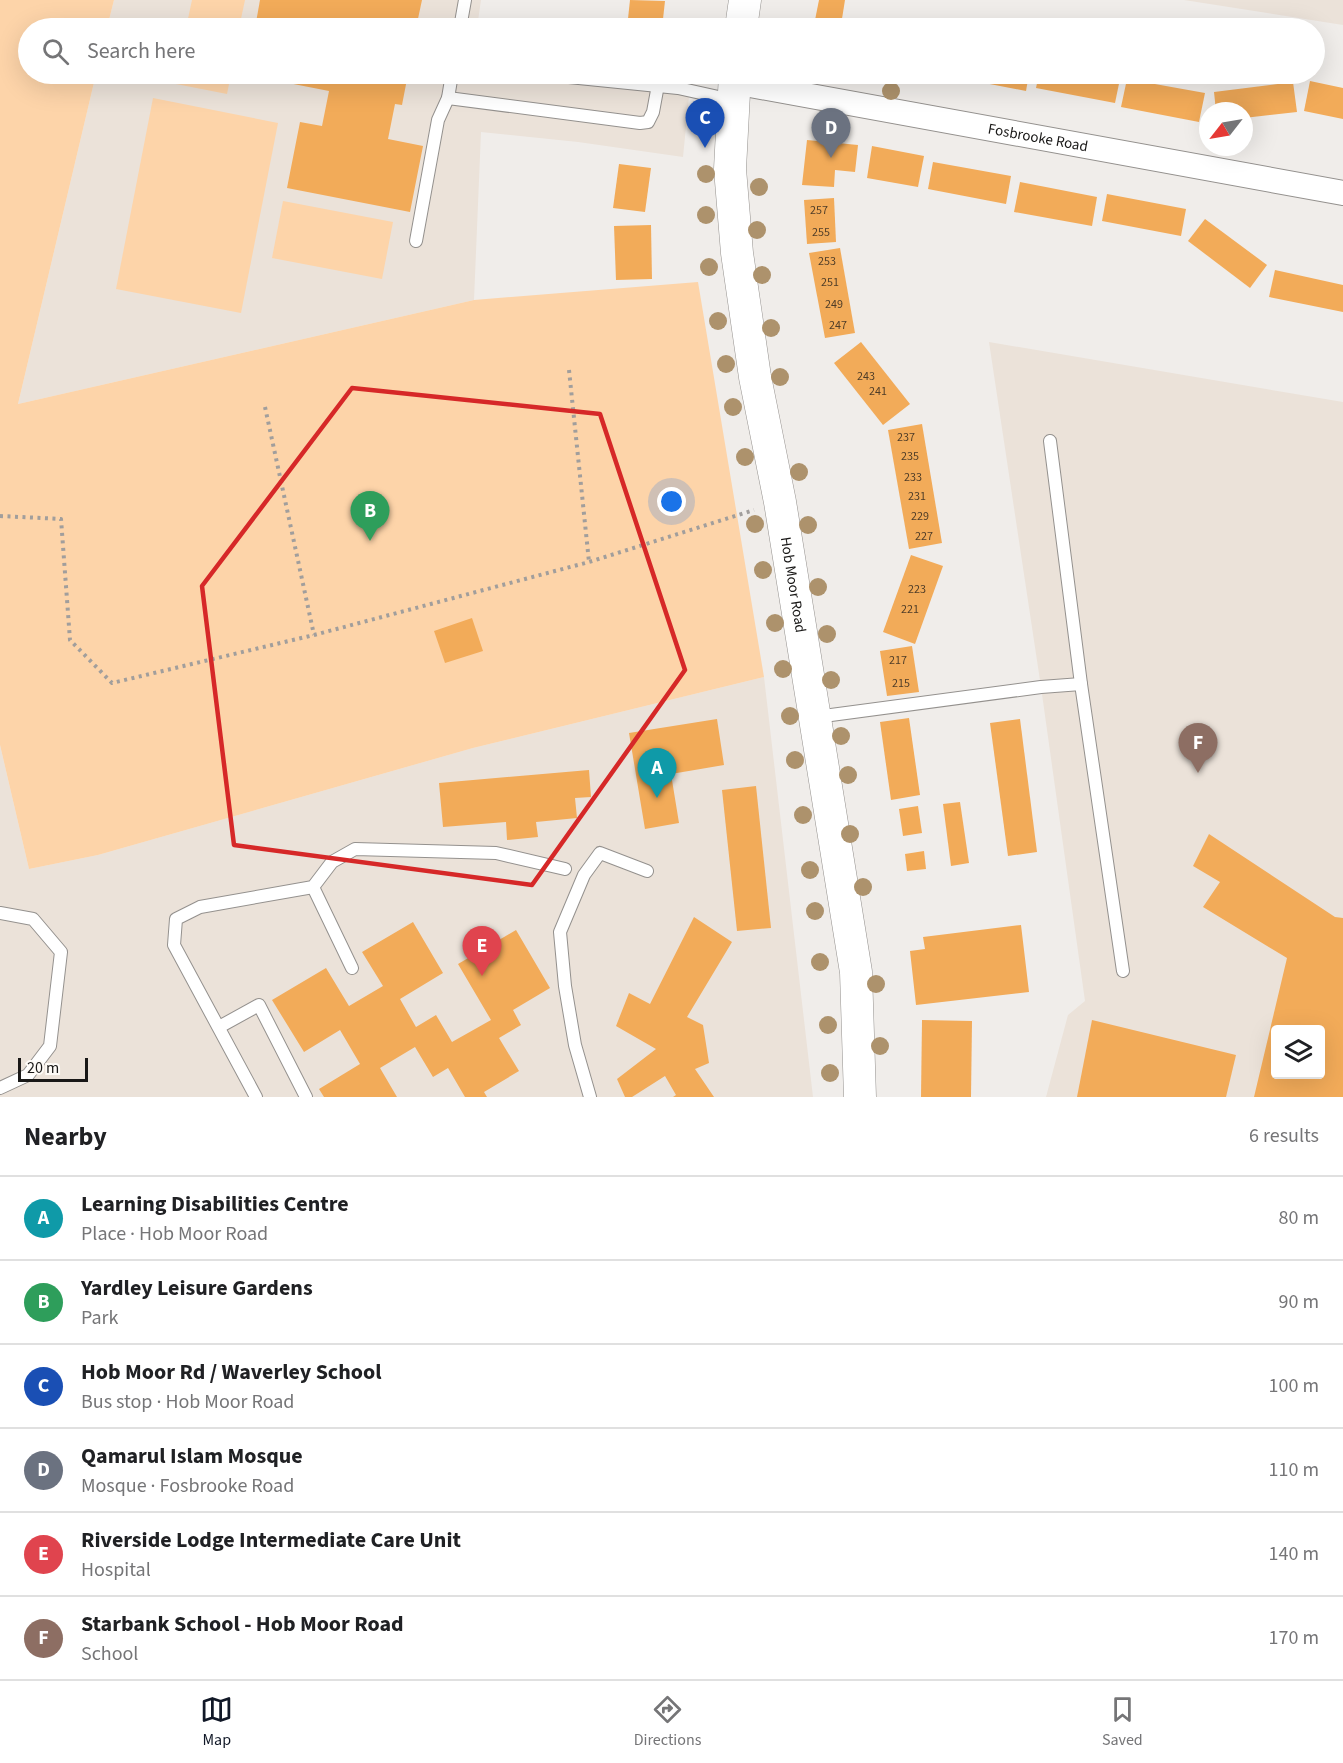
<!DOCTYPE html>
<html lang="en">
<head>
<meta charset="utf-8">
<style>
	:root { --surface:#fff; --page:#f2f2f2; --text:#202124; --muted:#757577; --line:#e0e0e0; --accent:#111827 }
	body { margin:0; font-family:"Source Sans 3",sans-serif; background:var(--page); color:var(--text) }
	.controls { position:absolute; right:18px; bottom:18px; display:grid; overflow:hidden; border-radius:6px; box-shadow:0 6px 24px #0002 }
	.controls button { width:54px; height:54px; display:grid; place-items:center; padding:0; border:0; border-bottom:2px solid var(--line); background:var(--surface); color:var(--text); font:30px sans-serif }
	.compass { position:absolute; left:1199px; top:102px; width:54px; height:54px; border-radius:50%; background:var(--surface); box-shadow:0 6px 24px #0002; rotate:239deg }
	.scale { position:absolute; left:18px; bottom:15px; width:70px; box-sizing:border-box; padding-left:6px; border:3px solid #191817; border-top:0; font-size:16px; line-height:21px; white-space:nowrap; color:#191817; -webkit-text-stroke:4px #fefbf7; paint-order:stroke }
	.you { position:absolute; left:672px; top:502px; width:21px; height:21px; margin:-15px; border:4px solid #fff; border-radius:50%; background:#1a73e8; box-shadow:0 0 0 9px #1a73e833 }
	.badge { display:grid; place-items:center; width:39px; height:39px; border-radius:50%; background:var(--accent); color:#fff; font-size:20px; font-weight:700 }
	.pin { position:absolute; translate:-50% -50px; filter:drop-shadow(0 2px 3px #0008) }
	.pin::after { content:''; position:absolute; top:32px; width:21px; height:18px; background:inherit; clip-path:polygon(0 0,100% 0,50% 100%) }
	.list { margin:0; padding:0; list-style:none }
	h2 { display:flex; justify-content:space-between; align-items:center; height:78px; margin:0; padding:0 24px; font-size:26px }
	h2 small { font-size:20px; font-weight:400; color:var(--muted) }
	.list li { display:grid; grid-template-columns:39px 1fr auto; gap:18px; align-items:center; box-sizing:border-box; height:84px; padding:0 24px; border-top:2px solid var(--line) }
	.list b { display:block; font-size:22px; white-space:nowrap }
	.list p { margin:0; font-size:20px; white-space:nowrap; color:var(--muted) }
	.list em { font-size:20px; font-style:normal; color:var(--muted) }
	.icon { flex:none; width:33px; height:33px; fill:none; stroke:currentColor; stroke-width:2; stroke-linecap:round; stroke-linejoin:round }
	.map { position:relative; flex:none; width:1343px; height:1097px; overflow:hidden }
	.search { position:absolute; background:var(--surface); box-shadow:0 6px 24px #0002; left:18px; right:18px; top:18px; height:66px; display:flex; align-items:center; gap:15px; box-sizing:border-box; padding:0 21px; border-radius:33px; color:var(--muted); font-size:22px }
	.sheet { height:582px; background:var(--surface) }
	nav { display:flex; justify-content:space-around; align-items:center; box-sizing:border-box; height:84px; border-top:2px solid var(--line); background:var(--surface); font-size:16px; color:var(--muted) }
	nav a { display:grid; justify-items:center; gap:3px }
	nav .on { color:var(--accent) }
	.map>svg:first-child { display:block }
	.built { fill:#ebe2d9; fill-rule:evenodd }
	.green { fill:#fdd4a9 }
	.building { fill:#f2ab59; fill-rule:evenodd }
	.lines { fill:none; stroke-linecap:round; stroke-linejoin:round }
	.service-casing { stroke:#94918e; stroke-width:14 }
	.minor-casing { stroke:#94918e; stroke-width:26 }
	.tertiary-casing { stroke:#94918e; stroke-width:33 }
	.path { stroke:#a19e9c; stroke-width:4; stroke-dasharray:3 4.5; stroke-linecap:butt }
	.service { stroke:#fff; stroke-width:12 }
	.minor { stroke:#fff; stroke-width:24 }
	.tertiary { stroke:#fff; stroke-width:32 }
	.tree { fill:#ad926c }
	.marked { fill:none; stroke:#d62828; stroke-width:4.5; stroke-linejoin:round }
	.labels { text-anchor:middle; stroke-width:6; stroke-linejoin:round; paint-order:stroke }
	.number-label { font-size:12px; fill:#4f3d28 }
	.street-label { font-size:15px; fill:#191817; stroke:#fefbf7 }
</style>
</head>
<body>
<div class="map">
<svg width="1343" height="1097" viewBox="0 0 1343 1097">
	<rect width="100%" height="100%" fill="#f0edea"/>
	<g class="built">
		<polygon points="114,0 481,0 477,28 107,28"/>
		<polygon points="1184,0 1343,0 1343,25"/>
		<polygon points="96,74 675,74 691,76 683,157 578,142 481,132 474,300 18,404"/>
		<path d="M 989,342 L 1343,402 L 1343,1097 L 1046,1097 L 1068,1015 L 1085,1001 L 1041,687 ZM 1276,1030 L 1320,1030 L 1320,1074 L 1276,1074 Z"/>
		<polygon points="764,677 813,1097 0,1097 0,745 29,869 98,855 473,748"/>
	</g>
	<g class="green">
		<polygon points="0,0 114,0 107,28 28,28 28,74 96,74 18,404 474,300 698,282 764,677 473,748 98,855 29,869 0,745"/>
		<polygon points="192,0 245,0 239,28 186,28"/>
		<polygon points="178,74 231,74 227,94 176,84"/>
		<polygon points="153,98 278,123 241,313 116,289"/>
		<polygon points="283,201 393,222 382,279 272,258"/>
	</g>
	<g class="building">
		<polygon points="260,0 422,0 416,28 255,28"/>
		<polygon points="630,0 665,1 662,28 627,28"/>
		<polygon points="819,0 845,0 841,25 815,20"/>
		<polygon points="242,74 408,74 402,105 395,104 388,139 423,146 410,212 287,188 300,122 322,126 329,91"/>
		<polygon points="938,74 1029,74 1026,91"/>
		<polygon points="1039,74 1121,74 1115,103 1036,88"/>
		<polygon points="1127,79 1205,93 1199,122 1121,107"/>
		<polygon points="1310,81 1343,88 1343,119 1304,111"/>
		<polygon points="1293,82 1297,112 1244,118 1244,111 1216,111 1214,92"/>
		<polygon points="807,140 858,145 855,172 835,170 834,187 802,185"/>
		<polygon points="872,146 924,156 918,187 867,178"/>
		<polygon points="933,162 1011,176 1006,204 928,189"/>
		<polygon points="619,164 651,168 645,212 613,208"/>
		<polygon points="1020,182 1097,197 1092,226 1014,212"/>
		<polygon points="1107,194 1186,209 1181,236 1102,221"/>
		<polygon points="834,198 836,242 807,244 804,200"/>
		<polygon points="1205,219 1267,265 1250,288 1188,241"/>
		<polygon points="651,225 652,279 616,280 614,226"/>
		<polygon points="840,248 855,333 825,338 809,253"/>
		<polygon points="1275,270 1343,285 1343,312 1269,297"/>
		<polygon points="861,342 910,404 883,425 834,363"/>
		<polygon points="922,424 942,543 909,549 888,430"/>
		<polygon points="911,555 943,566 915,644 883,632"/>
		<polygon points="472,618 483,651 445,663 434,631"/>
		<polygon points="912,646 919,692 887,696 880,651"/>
		<polygon points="909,718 920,795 891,800 880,722"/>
		<polygon points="717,719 724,765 671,774 679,823 645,829 629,733"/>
		<polygon points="1020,719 1037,852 1008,856 990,723"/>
		<polygon points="589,770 591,797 575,798 577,818 536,822 538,837 507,840 506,822 443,827 439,783"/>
		<polygon points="756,786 771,928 737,931 722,790"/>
		<polygon points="960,802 969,863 951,866 943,804"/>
		<polygon points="918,806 922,833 903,836 899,809"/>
		<path d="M 1209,834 L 1335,917 L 1343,918 L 1343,1097 L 1254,1097 L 1287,958 L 1203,907 L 1220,882 L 1193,866 ZM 1275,1029 L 1320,1030 L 1320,1074 L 1276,1074 Z"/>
		<polygon points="924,851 926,869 907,871 905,854"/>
		<polygon points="694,917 732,942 687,1017 703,1025 709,1063 695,1069 714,1097 673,1097 676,1095 665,1076 632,1097 625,1097 617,1079 656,1049 616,1026 629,993 650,1004"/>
		<polygon points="413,922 443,973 400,999 416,1027 436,1015 452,1042 491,1020 458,964 516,930 550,988 513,1010 521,1025 499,1038 519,1071 484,1092 487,1097 465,1097 448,1068 433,1077 415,1047 380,1068 397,1097 324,1097 319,1089 360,1064 340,1030 304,1052 272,1000 326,968 349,1006 383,986 362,952"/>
		<polygon points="1021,925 1029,992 916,1005 910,951 925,949 923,937"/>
		<polygon points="922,1020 972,1021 971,1097 921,1097"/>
		<polygon points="1092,1020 1236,1055 1226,1097 1077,1097"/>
	</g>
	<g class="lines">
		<g class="service-casing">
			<g id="service">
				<polyline points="460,28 465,0"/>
				<polyline points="539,74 678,88 732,100"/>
				<polyline points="448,98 640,123 648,122 653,112 658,85"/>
				<polyline points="416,241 438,120 448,98 452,74"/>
				<polyline points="1050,441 1081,684"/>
				<polyline points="816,717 1041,687 1081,684 1123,971"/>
				<polyline points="313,887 352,968"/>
				<polyline points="0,913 33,919 61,952 50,1046 28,1075 0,1088"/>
				<polyline points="219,1027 259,1005 306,1097"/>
				<polyline points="256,1097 174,945 176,919 200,907 313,887 332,862 355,849 496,853 565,869"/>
				<polyline points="590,1097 575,1045 565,986 560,932 584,875 600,853 647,871"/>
			</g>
		</g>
		<g class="minor-casing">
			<g id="minor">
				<path id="s1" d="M 734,82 L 1343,193"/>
			</g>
		</g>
		<g class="tertiary-casing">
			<g id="tertiary">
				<polyline points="741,28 745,0"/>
				<path id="s2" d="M 735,74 L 730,169 L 737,253 L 755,377 L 780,502 L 856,972 L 860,1097"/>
			</g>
		</g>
		<g class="path">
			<polyline points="569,370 589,562"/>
			<polyline points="265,407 314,635"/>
			<polyline points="0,516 61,519 70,640 112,683 314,635 589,562 754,510"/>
		</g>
		<use href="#service" class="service"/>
		<use href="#minor" class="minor"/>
		<use href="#tertiary" class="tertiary"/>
	</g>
	<g class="tree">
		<circle cx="891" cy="91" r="9"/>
		<circle cx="704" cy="123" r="9"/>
		<circle cx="706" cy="174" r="9"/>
		<circle cx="759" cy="187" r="9"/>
		<circle cx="706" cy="215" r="9"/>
		<circle cx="757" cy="230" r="9"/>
		<circle cx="709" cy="267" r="9"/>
		<circle cx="762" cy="275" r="9"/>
		<circle cx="718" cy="321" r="9"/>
		<circle cx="771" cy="328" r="9"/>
		<circle cx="726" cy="364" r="9"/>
		<circle cx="780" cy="377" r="9"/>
		<circle cx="733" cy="407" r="9"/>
		<circle cx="745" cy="457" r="9"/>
		<circle cx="799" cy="472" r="9"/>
		<circle cx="755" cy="524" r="9"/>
		<circle cx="808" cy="525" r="9"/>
		<circle cx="763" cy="570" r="9"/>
		<circle cx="818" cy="587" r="9"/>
		<circle cx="775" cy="623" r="9"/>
		<circle cx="827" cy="634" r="9"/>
		<circle cx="783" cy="669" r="9"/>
		<circle cx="831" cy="680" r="9"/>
		<circle cx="790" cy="716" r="9"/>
		<circle cx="841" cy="736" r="9"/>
		<circle cx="795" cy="760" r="9"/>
		<circle cx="848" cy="775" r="9"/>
		<circle cx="803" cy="815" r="9"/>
		<circle cx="850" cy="834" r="9"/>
		<circle cx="810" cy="870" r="9"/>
		<circle cx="863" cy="887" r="9"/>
		<circle cx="815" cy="911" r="9"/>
		<circle cx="820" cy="962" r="9"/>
		<circle cx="876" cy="984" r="9"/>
		<circle cx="828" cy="1025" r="9"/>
		<circle cx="880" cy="1046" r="9"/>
		<circle cx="830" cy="1073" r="9"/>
	</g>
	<path class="marked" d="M 352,388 L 600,414 L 685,670 L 532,885 L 234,845 L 202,586 Z"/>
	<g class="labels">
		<g class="number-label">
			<text x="819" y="214">257</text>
			<text x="821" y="236">255</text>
			<text x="827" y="265">253</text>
			<text x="830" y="286">251</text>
			<text x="834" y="308">249</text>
			<text x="838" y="329">247</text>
			<text x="866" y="380">243</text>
			<text x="878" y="395">241</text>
			<text x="906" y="441">237</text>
			<text x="910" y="460">235</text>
			<text x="913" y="481">233</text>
			<text x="917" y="500">231</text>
			<text x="920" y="520">229</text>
			<text x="924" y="540">227</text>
			<text x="917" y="593">223</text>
			<text x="910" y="613">221</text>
			<text x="898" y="664">217</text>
			<text x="901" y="687">215</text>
		</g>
		<g class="street-label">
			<text dy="5" stroke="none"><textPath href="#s1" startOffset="309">Fosbrooke Road</textPath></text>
			<text dy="5" stroke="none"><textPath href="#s2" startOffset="516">Hob Moor Road</textPath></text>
		</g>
	</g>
</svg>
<div class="controls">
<button><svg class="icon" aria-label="layers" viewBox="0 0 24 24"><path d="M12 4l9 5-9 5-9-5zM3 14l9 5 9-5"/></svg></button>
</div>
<svg class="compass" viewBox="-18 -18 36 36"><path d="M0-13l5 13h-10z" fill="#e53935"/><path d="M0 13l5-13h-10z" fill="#757577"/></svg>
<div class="scale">20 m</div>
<div class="you"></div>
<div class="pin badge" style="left:657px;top:798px;background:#0f9aa8">A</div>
<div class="pin badge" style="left:370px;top:541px;background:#2e9e5b">B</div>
<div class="pin badge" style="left:705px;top:148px;background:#1a4fb4">C</div>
<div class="pin badge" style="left:831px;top:158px;background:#6b7280">D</div>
<div class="pin badge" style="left:482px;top:976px;background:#e0444e">E</div>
<div class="pin badge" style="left:1198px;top:773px;background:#8d6e63">F</div>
<div class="search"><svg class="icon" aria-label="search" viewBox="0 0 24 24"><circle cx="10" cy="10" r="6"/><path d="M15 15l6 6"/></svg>Search here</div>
</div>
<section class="sheet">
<h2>Nearby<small>6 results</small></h2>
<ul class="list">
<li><span class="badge" style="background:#0f9aa8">A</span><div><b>Learning Disabilities Centre</b><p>Place · Hob Moor Road</p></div><em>80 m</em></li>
<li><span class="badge" style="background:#2e9e5b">B</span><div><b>Yardley Leisure Gardens</b><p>Park</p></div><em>90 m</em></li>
<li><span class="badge" style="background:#1a4fb4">C</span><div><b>Hob Moor Rd / Waverley School</b><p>Bus stop · Hob Moor Road</p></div><em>100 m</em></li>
<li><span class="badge" style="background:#6b7280">D</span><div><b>Qamarul Islam Mosque</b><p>Mosque · Fosbrooke Road</p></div><em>110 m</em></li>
<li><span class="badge" style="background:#e0444e">E</span><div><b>Riverside Lodge Intermediate Care Unit</b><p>Hospital</p></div><em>140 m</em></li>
<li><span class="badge" style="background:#8d6e63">F</span><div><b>Starbank School - Hob Moor Road</b><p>School</p></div><em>170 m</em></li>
</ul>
</section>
<nav>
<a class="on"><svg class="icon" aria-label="map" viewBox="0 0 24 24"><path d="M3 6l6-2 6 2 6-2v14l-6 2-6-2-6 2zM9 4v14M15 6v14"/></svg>Map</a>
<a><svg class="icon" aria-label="directions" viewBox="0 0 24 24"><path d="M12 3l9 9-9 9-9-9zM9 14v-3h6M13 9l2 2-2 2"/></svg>Directions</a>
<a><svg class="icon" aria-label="saved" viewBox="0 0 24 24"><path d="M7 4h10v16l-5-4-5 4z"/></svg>Saved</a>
</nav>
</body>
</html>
